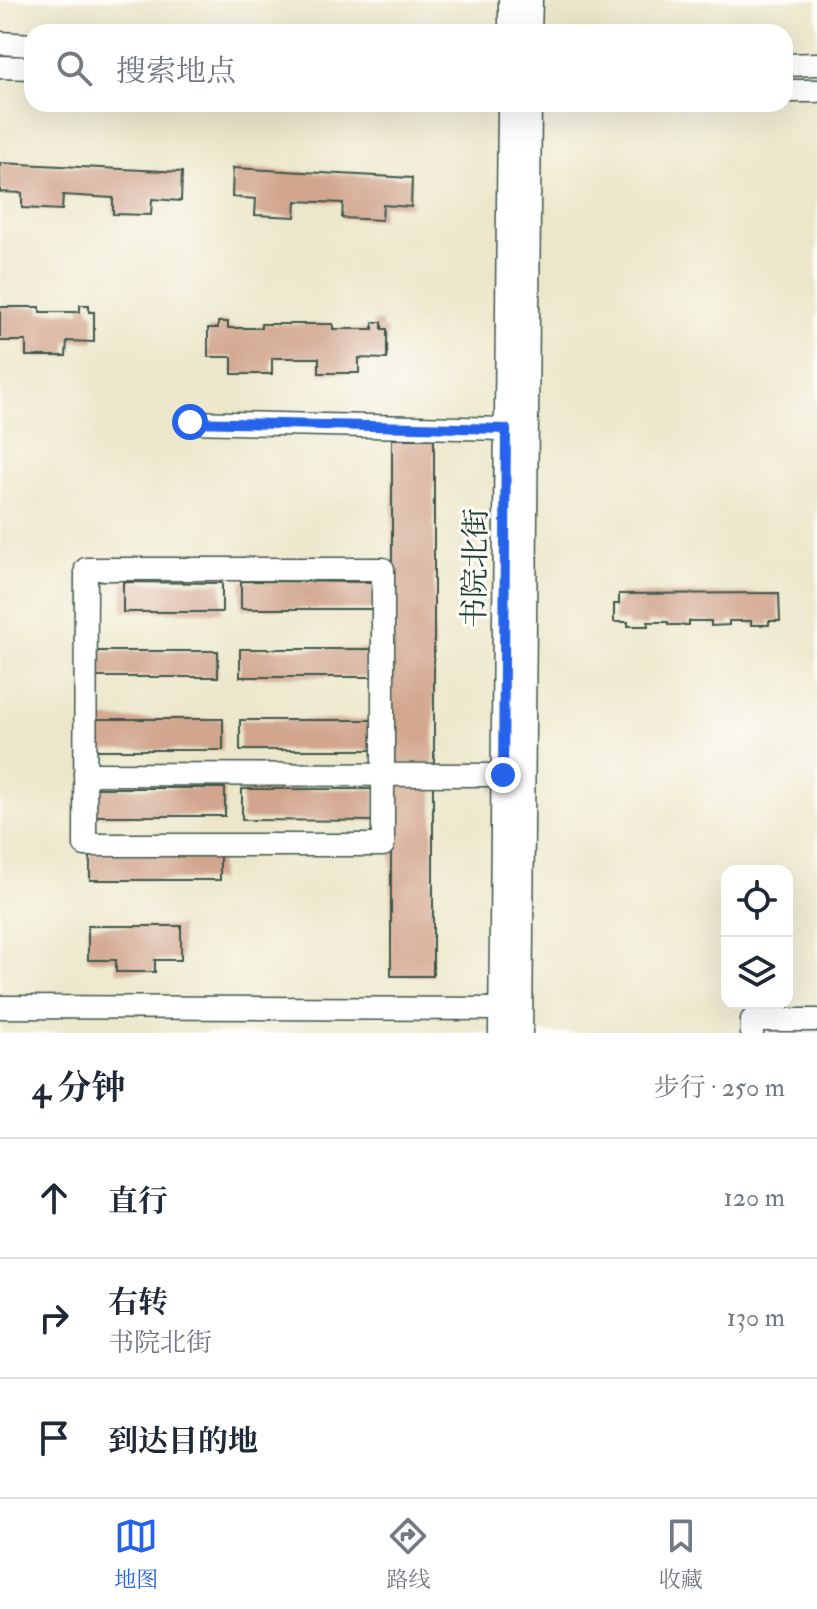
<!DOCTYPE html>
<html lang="zh">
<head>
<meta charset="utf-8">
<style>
	:root { --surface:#fff; --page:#f6f6f7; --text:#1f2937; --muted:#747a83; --line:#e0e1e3; --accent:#2563eb }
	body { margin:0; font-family:"IM FELL Double Pica","Noto Serif SC",serif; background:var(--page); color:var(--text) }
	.controls { position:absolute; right:24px; bottom:24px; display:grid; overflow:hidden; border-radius:16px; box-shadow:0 8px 32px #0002 }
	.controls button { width:72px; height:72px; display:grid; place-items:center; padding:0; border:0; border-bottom:2px solid var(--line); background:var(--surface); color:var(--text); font:40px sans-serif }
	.stop { position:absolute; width:24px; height:24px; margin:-18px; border:6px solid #2563eb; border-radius:50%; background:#fff }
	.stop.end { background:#2563eb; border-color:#fff; box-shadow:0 2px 8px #0008 }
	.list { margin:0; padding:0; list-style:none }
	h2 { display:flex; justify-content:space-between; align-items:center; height:104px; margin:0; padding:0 32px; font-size:34px }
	h2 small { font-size:26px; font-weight:400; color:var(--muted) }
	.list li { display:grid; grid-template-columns:52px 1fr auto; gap:24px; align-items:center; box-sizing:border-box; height:120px; padding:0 32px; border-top:2px solid var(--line) }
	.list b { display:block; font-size:30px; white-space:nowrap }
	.list p { margin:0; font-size:26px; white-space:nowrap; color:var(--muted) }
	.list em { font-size:26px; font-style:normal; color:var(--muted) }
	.icon { flex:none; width:44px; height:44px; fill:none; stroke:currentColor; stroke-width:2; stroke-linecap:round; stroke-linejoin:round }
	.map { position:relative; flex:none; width:817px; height:1033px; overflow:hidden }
	.search { position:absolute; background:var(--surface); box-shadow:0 8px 32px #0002; left:24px; right:24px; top:24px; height:88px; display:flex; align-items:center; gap:20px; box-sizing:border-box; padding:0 28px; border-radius:24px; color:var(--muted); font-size:30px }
	.sheet { height:464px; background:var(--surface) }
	nav { display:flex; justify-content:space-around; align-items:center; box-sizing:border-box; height:112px; border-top:2px solid var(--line); background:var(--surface); font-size:22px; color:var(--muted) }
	nav a { display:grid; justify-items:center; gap:4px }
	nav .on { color:var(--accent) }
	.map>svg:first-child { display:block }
	.building { fill:#d2a68e }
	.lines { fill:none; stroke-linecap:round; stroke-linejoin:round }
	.minor-casing { stroke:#3e564a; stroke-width:25 }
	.minor { stroke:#fff; stroke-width:22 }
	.route { stroke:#2563eb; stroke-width:10 }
	.labels { text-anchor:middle; stroke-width:6; stroke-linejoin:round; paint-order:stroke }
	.street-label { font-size:30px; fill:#1f3d34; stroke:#fdfcf7 }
</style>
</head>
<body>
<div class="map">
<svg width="817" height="1033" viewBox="0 0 817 1033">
	<rect width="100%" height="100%" fill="#fdfcf7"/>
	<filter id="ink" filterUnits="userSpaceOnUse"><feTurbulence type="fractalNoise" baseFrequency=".0125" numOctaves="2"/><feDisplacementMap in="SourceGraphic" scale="16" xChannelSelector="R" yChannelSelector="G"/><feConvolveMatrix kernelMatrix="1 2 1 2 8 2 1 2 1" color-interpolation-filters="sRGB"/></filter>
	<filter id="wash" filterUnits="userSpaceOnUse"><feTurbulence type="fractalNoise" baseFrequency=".006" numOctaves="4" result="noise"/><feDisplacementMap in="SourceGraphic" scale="32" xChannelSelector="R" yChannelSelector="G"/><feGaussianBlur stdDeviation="1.8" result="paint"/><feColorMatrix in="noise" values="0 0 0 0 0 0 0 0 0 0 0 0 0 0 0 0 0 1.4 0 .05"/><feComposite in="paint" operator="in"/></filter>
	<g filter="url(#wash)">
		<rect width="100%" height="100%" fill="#ece7ca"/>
		<g id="blocks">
			<g class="building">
				<polygon points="0,163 182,172 181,201 152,199 151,215 113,214 113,198 63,195 62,210 22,208 22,193 0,192"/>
				<polygon points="233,168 412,178 411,207 383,205 382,220 342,218 343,203 296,201 295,217 255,215 256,199 232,197"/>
				<polygon points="80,305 89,305 89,312 94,312 94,342 67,341 66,356 26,356 26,341 0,341 0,307 40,307 40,312 80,312"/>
				<polygon points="218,322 228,322 228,328 261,328 261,324 333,324 333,329 373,329 373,322 382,322 382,329 387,329 387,359 359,358 359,373 319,373 319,358 272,358 272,374 232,374 232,357 208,357 208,328 218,328"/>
				<rect x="392" y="439" width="42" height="325"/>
				<polygon points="241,581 373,582 373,609 241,609"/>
				<polygon points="123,582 222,583 222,612 123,612"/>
				<polygon points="779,593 780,621 769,621 769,625 751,625 751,621 729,621 729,625 711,626 711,621 689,621 689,625 668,625 668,622 648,622 648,626 628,626 628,622 614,622 614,604 619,604 619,594"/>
				<rect x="240" y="649" width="136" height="28"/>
				<rect x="92" y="651" width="126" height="26"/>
				<rect x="94" y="719" width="129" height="31"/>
				<rect x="240" y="720" width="133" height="30"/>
				<rect x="391" y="786" width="42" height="190"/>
				<rect x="92" y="788" width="133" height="28"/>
				<polygon points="242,789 375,789 375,821 242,820"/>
				<rect x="90" y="853" width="130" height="27"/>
				<polygon points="88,926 181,926 181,960 155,960 155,972 116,972 116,960 88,960"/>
			</g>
		</g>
	</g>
	<g filter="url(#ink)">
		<use href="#blocks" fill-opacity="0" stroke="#3e564a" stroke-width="2"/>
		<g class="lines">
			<g class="minor-casing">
				<g id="minor">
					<polyline points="510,32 510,0"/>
					<polyline points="530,32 531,0"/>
					<polyline points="0,43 32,45"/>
					<polyline points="785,65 817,64"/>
					<polyline points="0,67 32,68"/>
					<polyline points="785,91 817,91"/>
					<polyline points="190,422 506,429"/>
					<polygon points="86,569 383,569 383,845 85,845"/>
					<polyline points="85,774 503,775"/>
					<polyline points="0,1007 501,1009"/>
					<polyline points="500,1033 509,104"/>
					<polyline points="521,1033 530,104"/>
					<polyline points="752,1033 752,1020 817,1020"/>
				</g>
			</g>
			<use href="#minor" class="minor"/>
		</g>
	</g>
	<g class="lines" filter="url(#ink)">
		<polyline class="route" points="190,422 506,429 503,775"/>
	</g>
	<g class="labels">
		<g class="street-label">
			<text transform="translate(475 568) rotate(-89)" y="10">书院北街</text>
		</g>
	</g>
</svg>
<div class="controls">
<button><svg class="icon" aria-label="locate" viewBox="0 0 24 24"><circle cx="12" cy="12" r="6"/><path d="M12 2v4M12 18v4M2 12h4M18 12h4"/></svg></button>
<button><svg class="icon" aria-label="layers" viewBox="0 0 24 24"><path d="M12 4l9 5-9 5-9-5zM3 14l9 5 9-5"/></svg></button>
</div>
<div class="stop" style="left:190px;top:422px"></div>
<div class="stop end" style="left:503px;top:775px"></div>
<div class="search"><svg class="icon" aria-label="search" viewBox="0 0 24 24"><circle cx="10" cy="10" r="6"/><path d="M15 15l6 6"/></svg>搜索地点</div>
</div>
<section class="sheet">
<h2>4 分钟<small>步行 · 250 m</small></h2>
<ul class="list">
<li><svg class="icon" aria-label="ahead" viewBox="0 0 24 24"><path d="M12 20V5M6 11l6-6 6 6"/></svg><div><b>直行</b></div><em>120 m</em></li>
<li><svg class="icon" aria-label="right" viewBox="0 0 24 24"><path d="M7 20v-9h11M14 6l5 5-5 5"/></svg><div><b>右转</b><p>书院北街</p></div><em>130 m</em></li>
<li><svg class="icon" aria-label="arrive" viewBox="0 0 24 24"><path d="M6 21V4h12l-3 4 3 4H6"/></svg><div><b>到达目的地</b></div></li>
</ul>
</section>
<nav>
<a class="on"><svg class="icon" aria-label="map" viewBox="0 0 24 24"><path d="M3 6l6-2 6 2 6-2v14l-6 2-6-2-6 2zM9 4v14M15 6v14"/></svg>地图</a>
<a><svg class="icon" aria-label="directions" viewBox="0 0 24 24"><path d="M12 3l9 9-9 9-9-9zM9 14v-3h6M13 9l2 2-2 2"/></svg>路线</a>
<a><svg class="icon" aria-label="saved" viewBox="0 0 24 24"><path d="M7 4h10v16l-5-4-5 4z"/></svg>收藏</a>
</nav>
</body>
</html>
